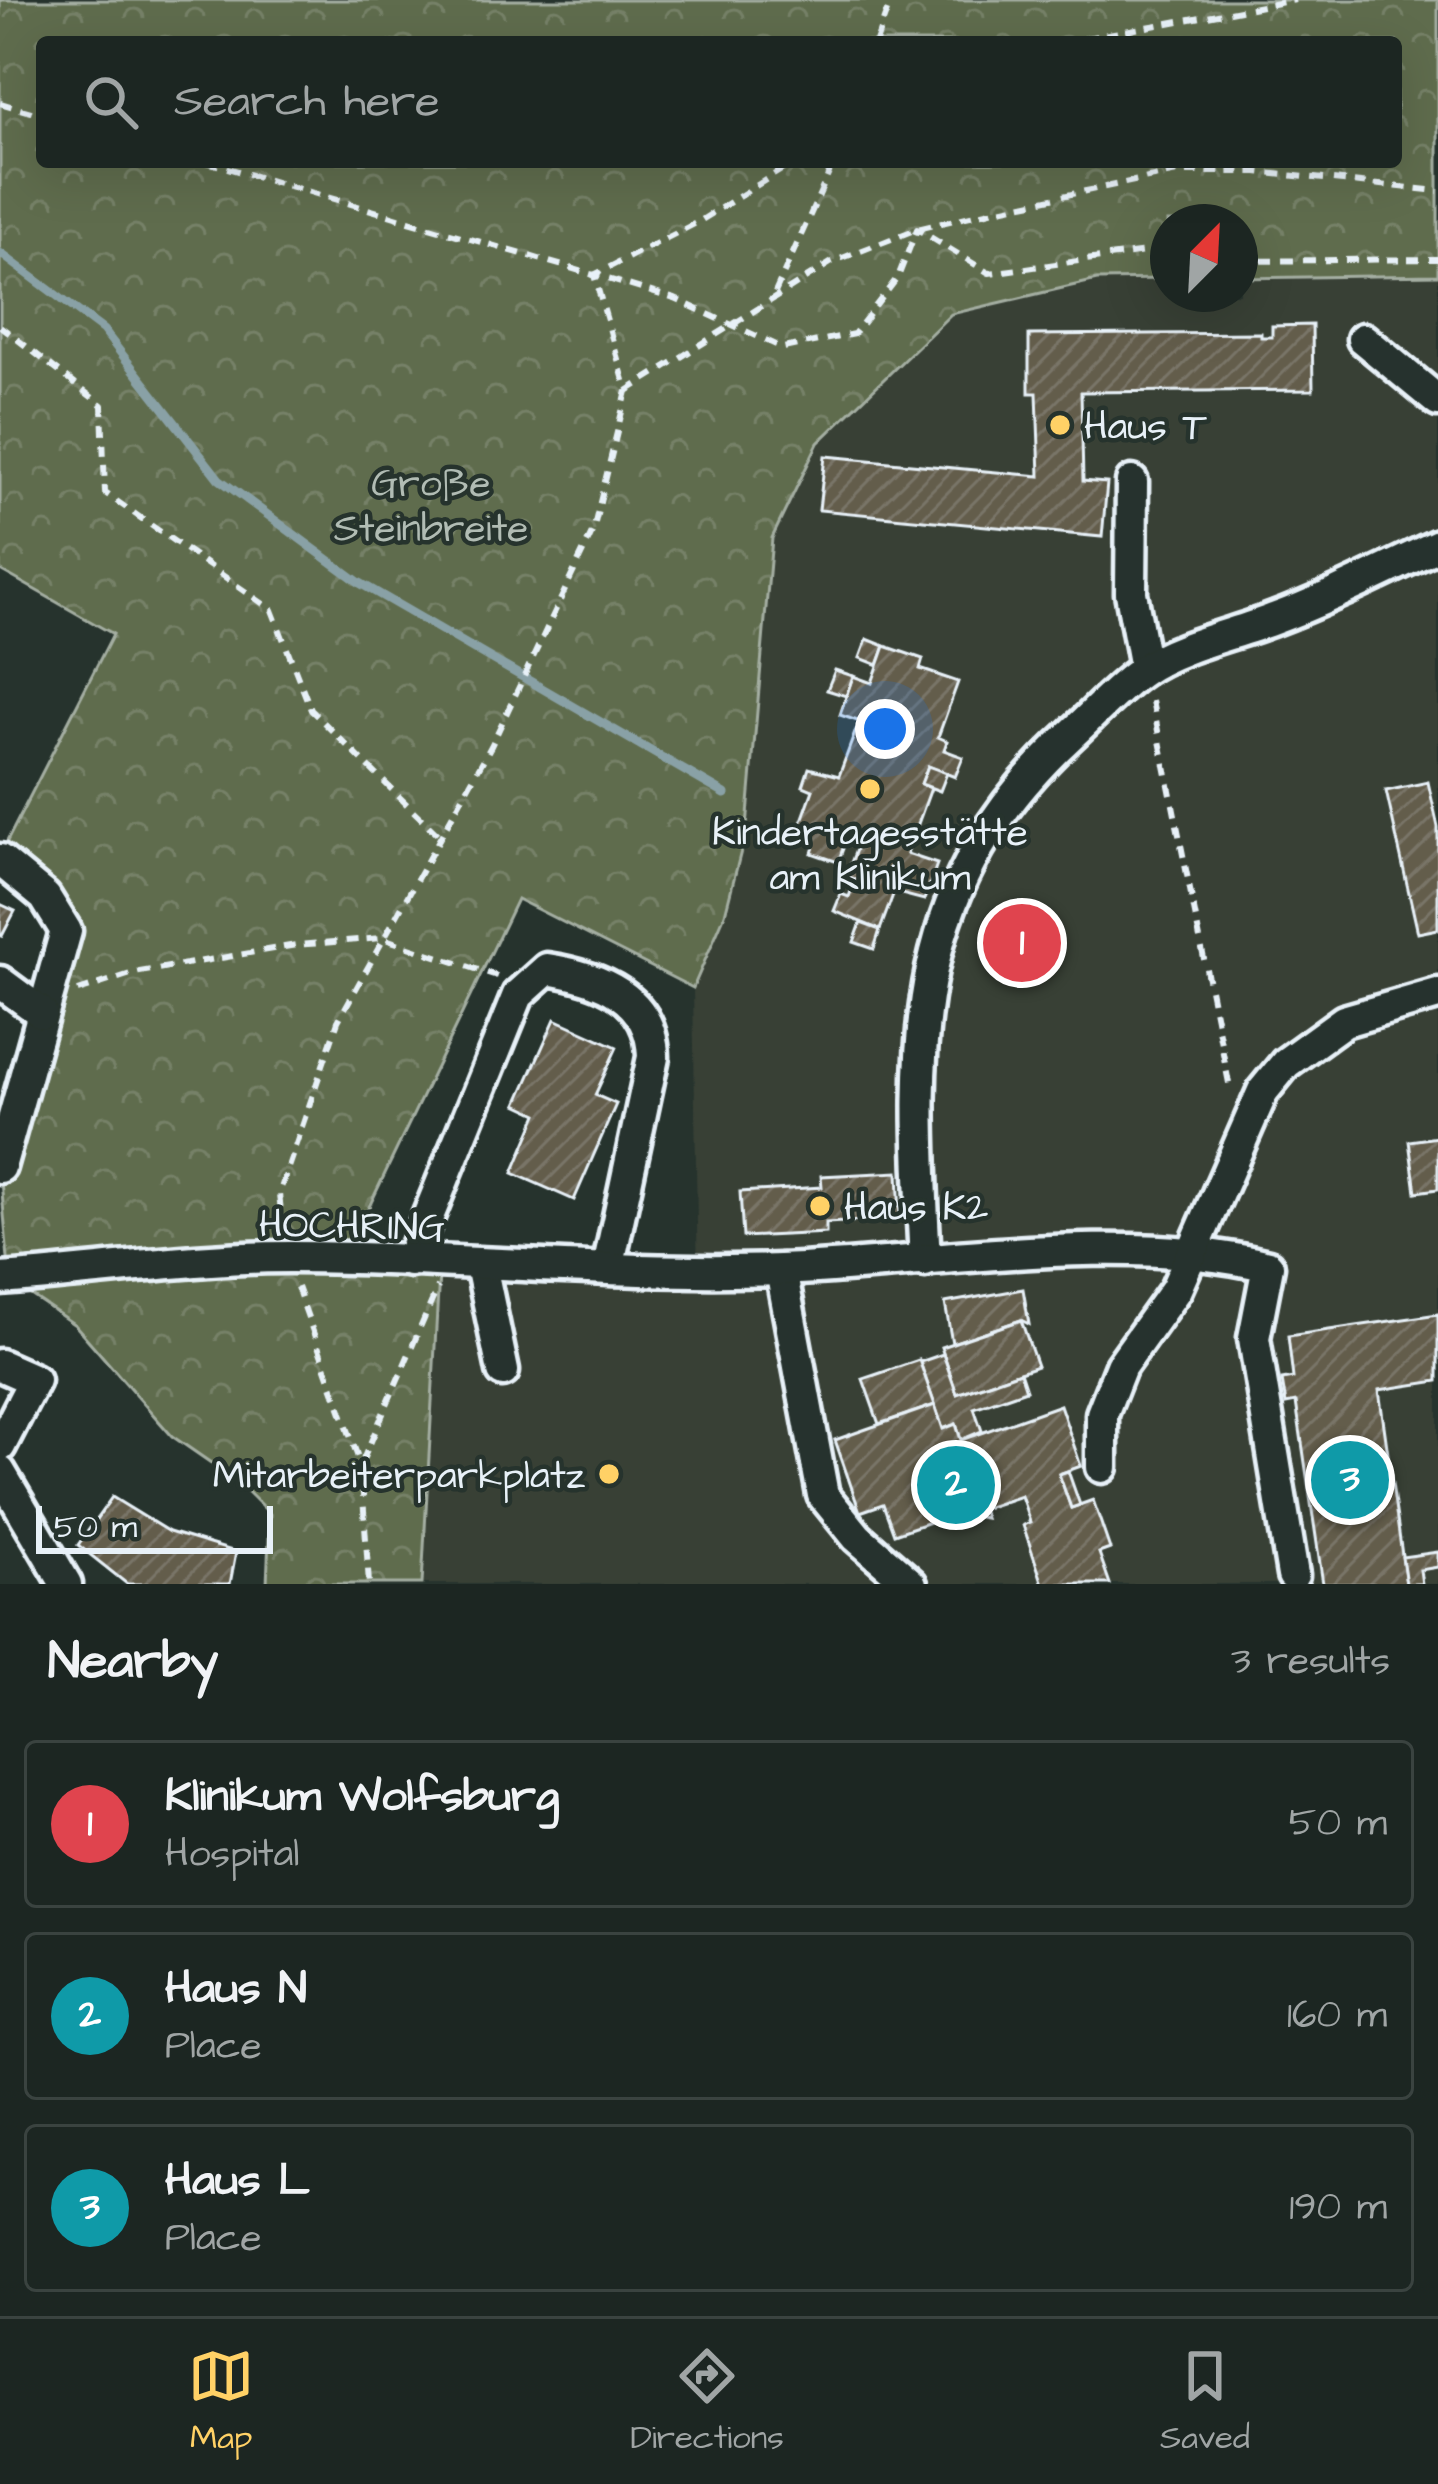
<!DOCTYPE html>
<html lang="en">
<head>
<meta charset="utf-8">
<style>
	:root { --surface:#1c2622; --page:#29322f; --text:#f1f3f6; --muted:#a0a5a5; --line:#3a4340; --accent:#ffd166 }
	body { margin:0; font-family:"Architects Daughter",sans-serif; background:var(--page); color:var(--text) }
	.compass { position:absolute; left:1150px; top:204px; width:108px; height:108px; border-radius:50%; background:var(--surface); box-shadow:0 12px 48px #0002; rotate:24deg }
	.scale { position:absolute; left:36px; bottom:30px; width:237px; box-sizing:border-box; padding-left:12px; border:6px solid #e8f1f8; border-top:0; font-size:33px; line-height:42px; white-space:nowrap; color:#e8f1f8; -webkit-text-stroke:9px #26332d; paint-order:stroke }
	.you { position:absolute; left:885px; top:729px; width:42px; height:42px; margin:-30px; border:9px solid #fff; border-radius:50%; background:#1a73e8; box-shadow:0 0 0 18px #1a73e833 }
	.badge { display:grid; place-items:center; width:78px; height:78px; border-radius:50%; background:var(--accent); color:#fff; font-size:39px; font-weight:700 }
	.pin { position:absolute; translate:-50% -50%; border:6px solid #fff; box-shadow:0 3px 12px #0006 }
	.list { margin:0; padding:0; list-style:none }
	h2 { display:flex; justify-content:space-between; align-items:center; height:156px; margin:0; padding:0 48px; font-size:51px }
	h2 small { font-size:39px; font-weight:400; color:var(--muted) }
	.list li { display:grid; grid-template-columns:78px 1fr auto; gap:36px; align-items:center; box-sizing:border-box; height:168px; margin:0 24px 24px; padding:0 24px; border:3px solid var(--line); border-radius:12px }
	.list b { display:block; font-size:45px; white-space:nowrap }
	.list p { margin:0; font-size:39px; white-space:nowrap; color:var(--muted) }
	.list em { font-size:39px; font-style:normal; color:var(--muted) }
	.icon { flex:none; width:66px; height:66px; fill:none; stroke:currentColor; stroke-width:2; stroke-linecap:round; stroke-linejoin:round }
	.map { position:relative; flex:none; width:1438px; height:1584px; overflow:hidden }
	.search { position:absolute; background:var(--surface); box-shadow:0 12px 48px #0002; left:36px; right:36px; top:36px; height:132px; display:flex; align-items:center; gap:30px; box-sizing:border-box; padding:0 42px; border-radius:12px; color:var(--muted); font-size:45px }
	.sheet { height:732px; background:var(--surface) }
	nav { display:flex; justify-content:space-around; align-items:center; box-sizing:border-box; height:168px; border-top:3px solid var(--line); background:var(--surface); font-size:33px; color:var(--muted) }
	nav a { display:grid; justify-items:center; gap:6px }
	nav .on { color:var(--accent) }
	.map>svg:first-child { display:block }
	.built { fill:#384036 }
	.forest { fill:url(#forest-crowns); stroke:#a4aea2; stroke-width:3; fill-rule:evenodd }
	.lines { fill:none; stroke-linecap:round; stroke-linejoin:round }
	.stream { stroke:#89a1a6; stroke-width:9 }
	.building { fill:url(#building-hatch); stroke:#e8f1f8; stroke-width:3 }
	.minor-casing { stroke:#e8f1f8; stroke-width:39 }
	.path { stroke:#e8f1f8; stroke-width:6; stroke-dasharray:12 9; stroke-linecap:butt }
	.minor { stroke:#26332d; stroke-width:30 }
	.poi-dot { fill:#ffd166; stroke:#26332d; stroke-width:4.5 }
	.labels { text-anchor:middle; stroke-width:9; stroke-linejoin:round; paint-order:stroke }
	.poi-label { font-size:39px; fill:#e8f1f8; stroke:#26332d; text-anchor:start }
	.park-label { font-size:39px; fill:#b1bcb4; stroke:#26332d }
	.street-label { font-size:39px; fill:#e8f1f8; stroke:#26332d }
</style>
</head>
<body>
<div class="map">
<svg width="1438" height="1584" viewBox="0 0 1438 1584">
	<defs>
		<pattern id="forest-crowns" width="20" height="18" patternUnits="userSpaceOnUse" patternTransform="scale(3)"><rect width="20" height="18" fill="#5f6c4d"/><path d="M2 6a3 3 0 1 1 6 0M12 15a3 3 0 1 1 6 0" fill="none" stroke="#768167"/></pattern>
		<pattern id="building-hatch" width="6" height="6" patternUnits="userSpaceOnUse" patternTransform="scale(3)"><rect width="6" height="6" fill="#635d4c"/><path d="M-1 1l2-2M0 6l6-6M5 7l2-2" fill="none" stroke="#797567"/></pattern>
	</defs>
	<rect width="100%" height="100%" fill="#26332d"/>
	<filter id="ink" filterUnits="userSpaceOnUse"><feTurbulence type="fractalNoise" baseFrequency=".00833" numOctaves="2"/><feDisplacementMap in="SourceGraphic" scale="24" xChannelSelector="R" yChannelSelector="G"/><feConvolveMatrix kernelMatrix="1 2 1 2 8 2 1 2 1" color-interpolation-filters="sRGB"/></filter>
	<g filter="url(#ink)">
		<polygon class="built" points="1438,275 1438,1584 422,1584 439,1273 698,1284 693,988 517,899 819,348 1097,280 1168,279 1168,294 1240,294 1240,278"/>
		<path class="forest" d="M 0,0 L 1438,0 L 1438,275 L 1240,278 L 1240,222 L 1168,222 L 1168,279 L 1097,280 L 951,314 L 818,443 L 772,538 L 747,827 L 725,914 L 693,988 L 517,899 L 341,1265 L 439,1273 L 422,1584 L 267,1584 L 270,1514 L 237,1481 L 172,1436 L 75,1325 L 10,1281 L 0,1170 L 67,932 L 0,855 L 113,634 L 0,570 ZM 42,42 L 1396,42 L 1396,162 L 42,162 Z"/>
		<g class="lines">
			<polyline class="stream" points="0,253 103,330 219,479 360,583 725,794"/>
		</g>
		<g class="building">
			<polygon points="1312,325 1313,390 1081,392 1083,481 1107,483 1102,537 819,510 825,456 1040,476 1037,393 1029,393 1029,335 1261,333 1261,337 1272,337 1272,326"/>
			<polygon points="867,639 885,646 878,665 860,658"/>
			<polygon points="885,646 923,659 920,669 958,682 938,737 947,741 944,750 963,757 955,777 928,766 921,784 931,788 907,854 937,864 924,900 894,892 880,930 834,911 841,894 849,897 855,879 846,876 857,847 845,843 838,862 812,853 815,844 796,837 813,790 803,786 809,768 839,776 856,730 875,737 878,728 840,715 853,676 872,683"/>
			<polygon points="835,670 853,676 846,696 827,690"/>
			<polygon points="928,766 947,773 940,791 921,784"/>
			<polygon points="1428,782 1438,827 1438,929 1418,933 1386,791"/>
			<polygon points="0,904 15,911 2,936 0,935"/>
			<polygon points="861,923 880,930 874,949 854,942"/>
			<polygon points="555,1019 617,1047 595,1095 616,1104 574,1200 513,1173 538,1114 517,1104"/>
			<polygon points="1438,1137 1438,1189 1416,1192 1409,1141"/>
			<polygon points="898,1172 900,1219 826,1223 826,1233 743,1237 740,1192 822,1187 821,1176"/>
			<polygon points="1023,1289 1029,1324 1021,1320 952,1343 945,1303"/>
			<polygon points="1438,1314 1438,1381 1379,1390 1406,1584 1323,1584 1296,1402 1286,1404 1282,1380 1293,1378 1288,1336"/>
			<polygon points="1021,1320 1037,1366 957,1394 941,1347"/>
			<polygon points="943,1354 957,1394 1020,1372 1026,1390 974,1408 982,1431 961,1440 956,1424 943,1429 920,1362"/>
			<polygon points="919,1360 935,1405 879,1424 863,1379"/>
			<polygon points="935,1405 943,1429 956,1424 961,1440 1060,1405 1081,1466 1059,1474 1071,1508 1093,1500 1110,1549 1099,1553 1110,1584 1043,1584 1023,1525 1030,1522 1021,1496 982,1509 985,1518 956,1513 894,1534 883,1504 860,1512 835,1440"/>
			<polygon points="1068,1471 1080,1505 1071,1508 1059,1474"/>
			<polygon points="112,1497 169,1532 236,1552 230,1584 127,1584 78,1545"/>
			<polygon points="1438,1552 1438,1567 1420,1570 1422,1584 1406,1584 1402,1557"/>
		</g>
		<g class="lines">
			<g class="minor-casing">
				<g id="minor">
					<polyline points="1363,339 1438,401"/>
					<polyline points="1132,482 1131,593 1145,668"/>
					<polyline points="0,860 45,897 66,931 0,1167"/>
					<polyline points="0,982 42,1013"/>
					<path d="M 410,1261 L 518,995 L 547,969 C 600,977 652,997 653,1057 L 608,1268"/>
					<path d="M 925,1261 C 914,1046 902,888 1075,731 C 1097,711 1119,686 1143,670 C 1178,646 1232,635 1271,620 C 1328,599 1383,571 1438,545"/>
					<polyline points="481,1265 503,1371"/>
					<polyline points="781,1270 823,1495 857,1537 911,1584"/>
					<path d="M 0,1279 C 96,1272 194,1257 290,1257 C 453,1257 616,1276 780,1270 C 927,1264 1127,1230 1268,1266 L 1254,1338 L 1293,1575"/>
					<polyline points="0,1365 34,1380 0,1446"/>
					<polyline points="1102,1467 1102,1414 1121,1366 1176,1289 1263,1091 1286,1063 1344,1021 1438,994"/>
					<polyline points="0,1472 66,1584"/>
				</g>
			</g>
			<g class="path">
				<polyline points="876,42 891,0"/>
				<polyline points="1064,42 1295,0"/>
				<polyline points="0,103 42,115"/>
				<polyline points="207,162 594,275 700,221 794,162"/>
				<polyline points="1240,261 1438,259"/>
				<polyline points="775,293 834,162"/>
				<polyline points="0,326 102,405 105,493 272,610 311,710 439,836"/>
				<polyline points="627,391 832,262 917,229 995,210 1177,172 1257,172 1438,191"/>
				<polyline points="1152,701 1230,1088"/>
				<polyline points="78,991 134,973 296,945 382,938 497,976"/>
				<polyline points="283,1228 279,1194 338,1021 491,746 593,531 627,391 594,275 675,299 783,348 854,334 898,277 917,229 989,273 1168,249"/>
				<polyline points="297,1287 361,1466 369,1584"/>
				<polyline points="362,1462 438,1287"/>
			</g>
			<use href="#minor" class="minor"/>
		</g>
	</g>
	<g class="poi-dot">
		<circle cx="1060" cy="425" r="12"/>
		<circle cx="870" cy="789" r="12"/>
		<circle cx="820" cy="1206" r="12"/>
		<circle cx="609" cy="1474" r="12"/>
	</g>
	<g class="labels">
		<g class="poi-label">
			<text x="1084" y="439">Haus T</text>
			<text x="870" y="845" text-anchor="middle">Kindertagesstätte<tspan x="870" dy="45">am Klinikum</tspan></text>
			<text x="844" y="1220">Haus K2</text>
			<text x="585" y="1488" text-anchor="end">Mitarbeiterparkplatz</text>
		</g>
		<g class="park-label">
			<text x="431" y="496">Große<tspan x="431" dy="45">Steinbreite</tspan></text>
		</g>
		<g class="street-label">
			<text transform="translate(352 1224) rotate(1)" y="14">HOCHRING</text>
		</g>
	</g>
</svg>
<svg class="compass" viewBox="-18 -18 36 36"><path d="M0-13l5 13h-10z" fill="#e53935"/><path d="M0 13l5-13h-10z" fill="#a0a5a5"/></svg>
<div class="scale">50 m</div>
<div class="you"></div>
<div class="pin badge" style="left:1022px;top:943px;background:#e0444e">1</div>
<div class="pin badge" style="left:956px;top:1485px;background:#0f9aa8">2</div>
<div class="pin badge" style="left:1350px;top:1480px;background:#0f9aa8">3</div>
<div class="search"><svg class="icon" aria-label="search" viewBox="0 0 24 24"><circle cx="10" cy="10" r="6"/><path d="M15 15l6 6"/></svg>Search here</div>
</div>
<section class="sheet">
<h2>Nearby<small>3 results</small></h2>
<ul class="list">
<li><span class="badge" style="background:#e0444e">1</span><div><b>Klinikum Wolfsburg</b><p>Hospital</p></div><em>50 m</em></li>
<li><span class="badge" style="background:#0f9aa8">2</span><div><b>Haus N</b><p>Place</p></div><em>160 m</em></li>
<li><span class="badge" style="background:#0f9aa8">3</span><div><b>Haus L</b><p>Place</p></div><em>190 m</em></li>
</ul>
</section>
<nav>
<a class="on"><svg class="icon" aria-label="map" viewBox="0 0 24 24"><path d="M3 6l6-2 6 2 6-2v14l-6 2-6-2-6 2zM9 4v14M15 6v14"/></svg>Map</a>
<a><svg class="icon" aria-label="directions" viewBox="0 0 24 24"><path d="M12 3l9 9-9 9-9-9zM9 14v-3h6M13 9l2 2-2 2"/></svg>Directions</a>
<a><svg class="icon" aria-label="saved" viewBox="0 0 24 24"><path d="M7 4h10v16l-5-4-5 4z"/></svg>Saved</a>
</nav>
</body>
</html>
